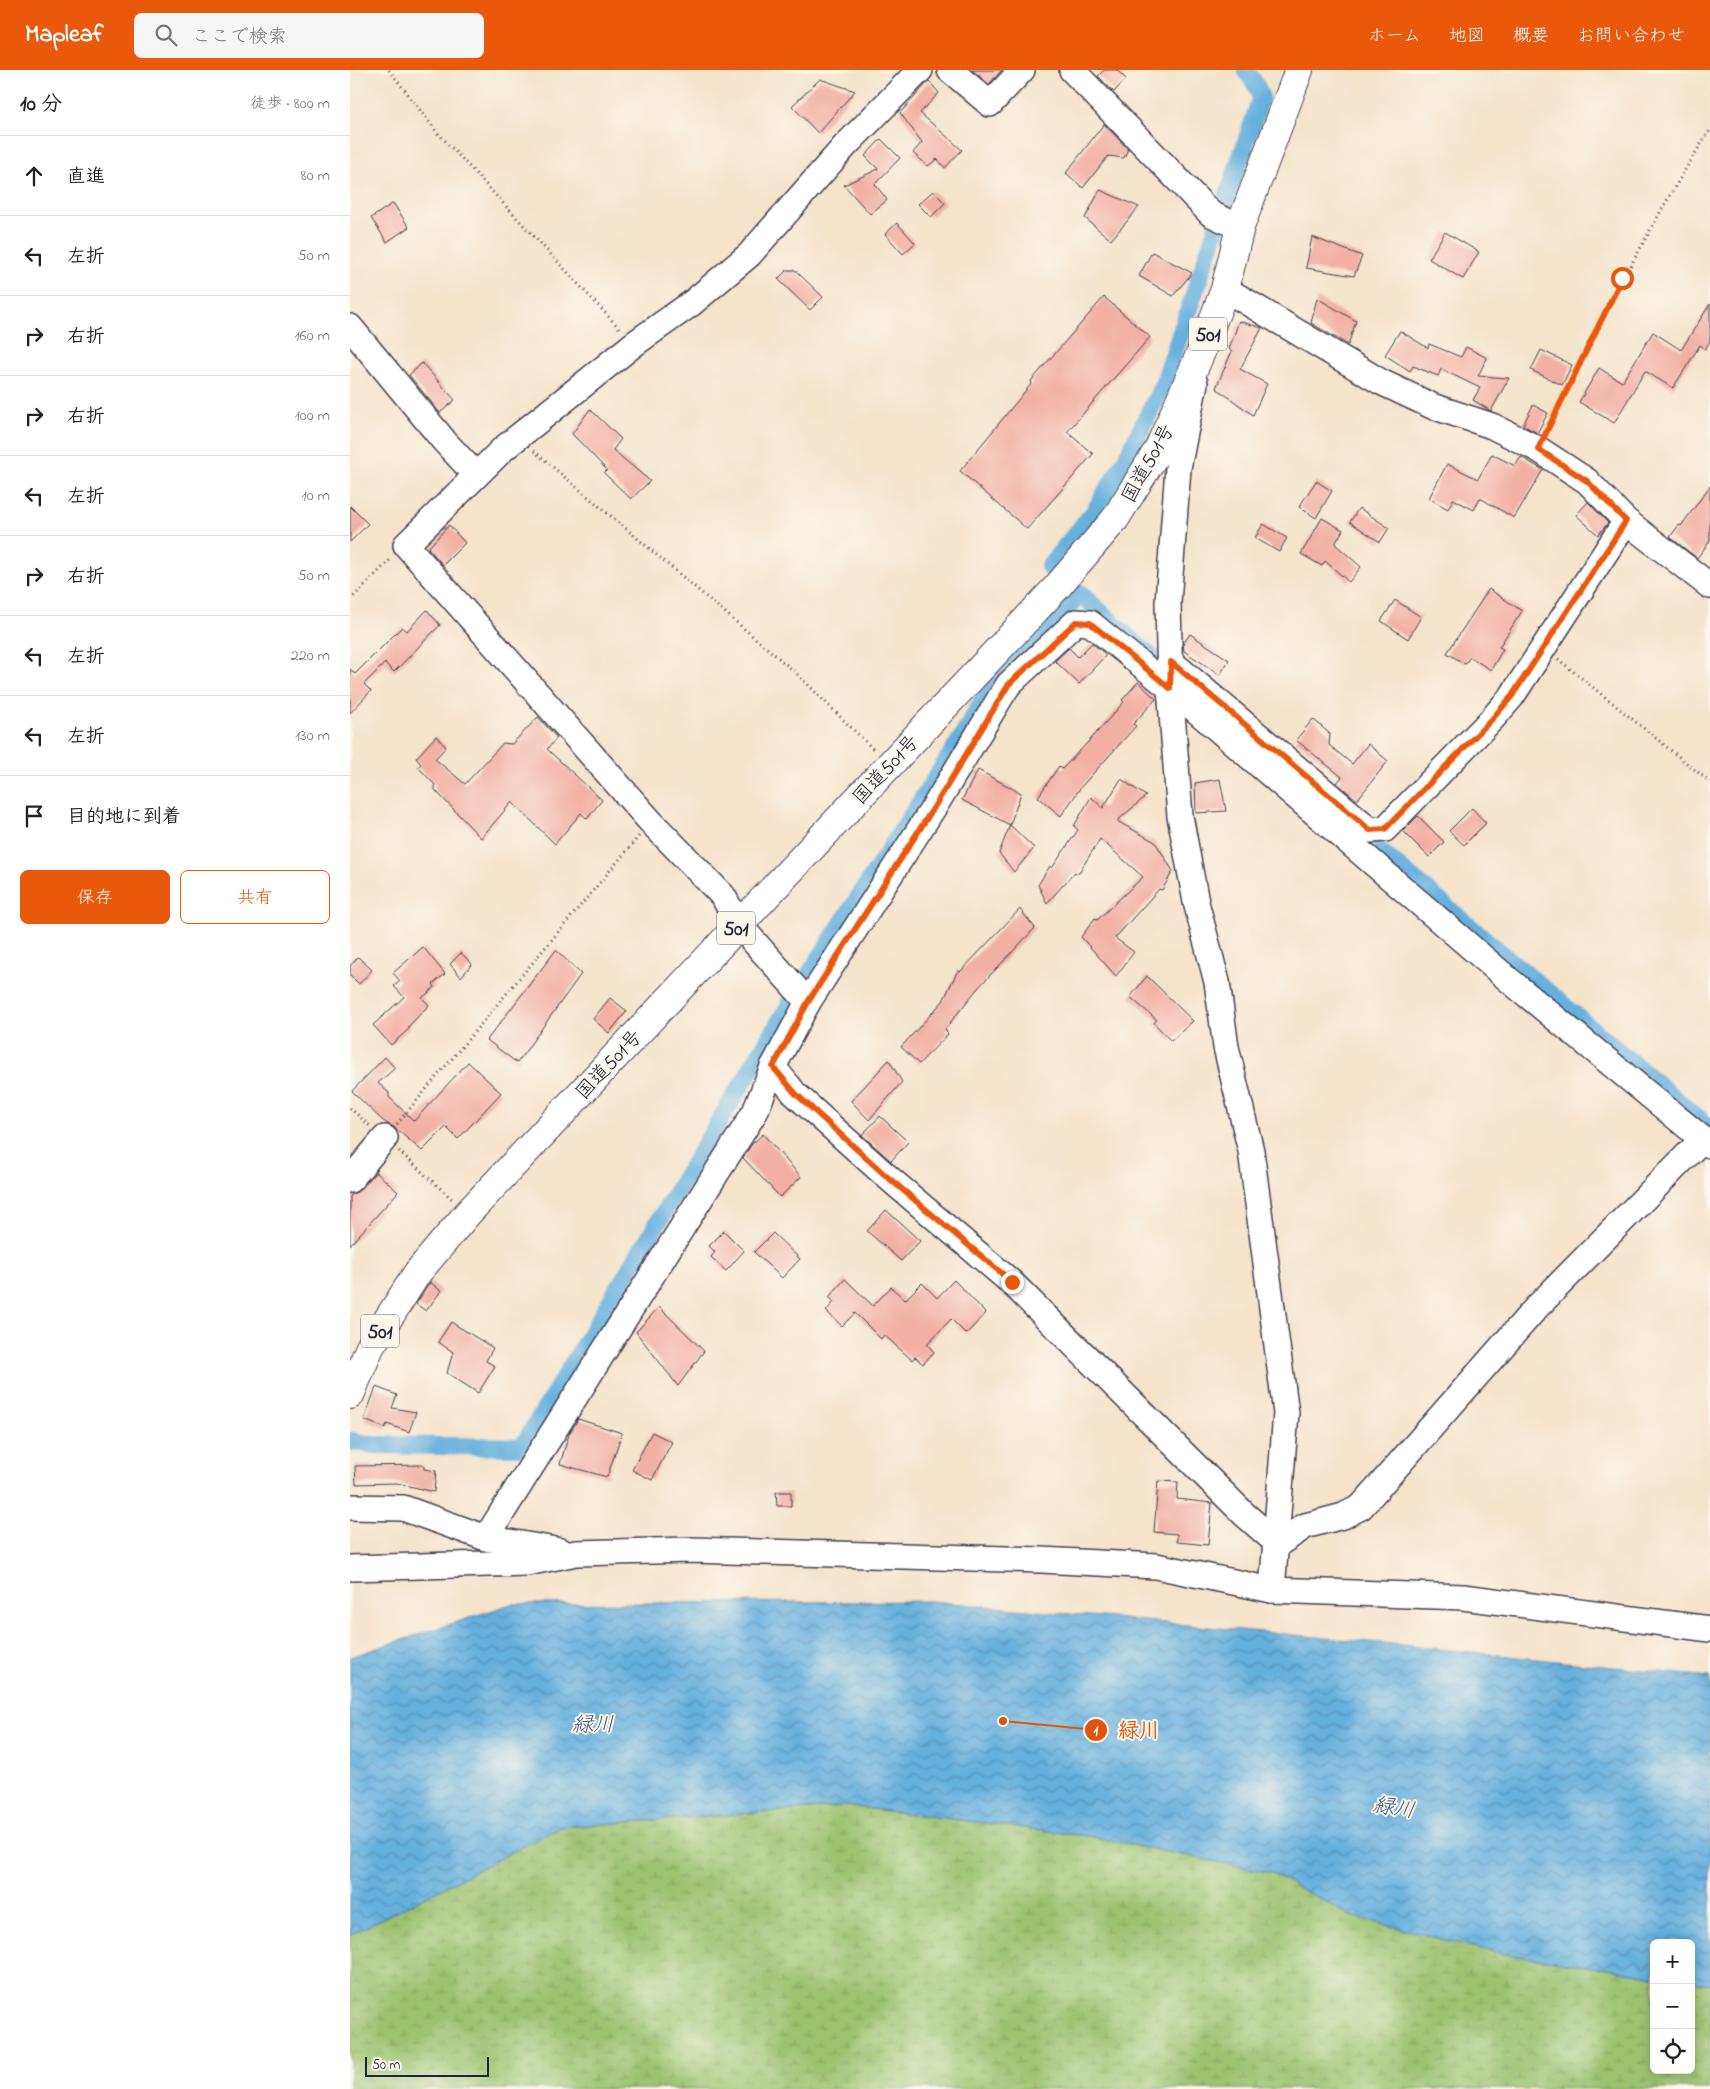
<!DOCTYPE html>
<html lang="ja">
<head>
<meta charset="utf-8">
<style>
	:root { --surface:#fff; --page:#f6f6f6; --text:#222; --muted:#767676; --line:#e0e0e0; --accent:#ea580c }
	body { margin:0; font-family:"Indie Flower","Klee One",sans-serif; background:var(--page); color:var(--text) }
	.controls { position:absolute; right:15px; bottom:15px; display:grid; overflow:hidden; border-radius:8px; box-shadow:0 2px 12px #0003 }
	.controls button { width:45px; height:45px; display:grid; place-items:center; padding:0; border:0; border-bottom:1px solid var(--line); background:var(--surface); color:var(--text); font:25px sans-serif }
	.scale { position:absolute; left:15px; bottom:12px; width:124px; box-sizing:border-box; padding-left:5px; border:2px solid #22223b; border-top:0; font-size:14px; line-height:18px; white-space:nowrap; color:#22223b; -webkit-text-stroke:4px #fbf7ec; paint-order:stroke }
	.stop { position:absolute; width:15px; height:15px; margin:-11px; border:4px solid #ea580c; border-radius:50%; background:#fff }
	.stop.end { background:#ea580c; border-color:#fff; box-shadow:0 1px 5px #0008 }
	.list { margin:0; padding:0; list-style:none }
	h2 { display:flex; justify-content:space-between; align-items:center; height:65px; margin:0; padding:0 20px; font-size:21px }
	h2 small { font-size:16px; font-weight:400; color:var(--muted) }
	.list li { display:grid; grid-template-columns:32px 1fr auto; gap:15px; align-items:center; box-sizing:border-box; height:80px; padding:0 20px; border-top:1px solid var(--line) }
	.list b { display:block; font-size:19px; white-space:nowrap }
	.list em { font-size:16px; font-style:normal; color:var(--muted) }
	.actions { display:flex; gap:10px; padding:15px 20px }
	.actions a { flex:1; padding:11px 0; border:1px solid var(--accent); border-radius:8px; text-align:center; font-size:18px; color:var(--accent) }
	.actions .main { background:var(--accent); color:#fff }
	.icon { flex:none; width:28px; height:28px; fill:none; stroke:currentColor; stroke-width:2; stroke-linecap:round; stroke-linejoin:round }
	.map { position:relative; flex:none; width:1360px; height:2019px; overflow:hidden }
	header { display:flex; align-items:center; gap:30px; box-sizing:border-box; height:70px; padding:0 25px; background:var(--accent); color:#fff }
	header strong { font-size:24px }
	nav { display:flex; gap:28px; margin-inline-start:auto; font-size:18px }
	.search { width:350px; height:45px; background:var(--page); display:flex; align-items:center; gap:12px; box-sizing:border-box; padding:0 18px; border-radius:8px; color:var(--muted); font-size:19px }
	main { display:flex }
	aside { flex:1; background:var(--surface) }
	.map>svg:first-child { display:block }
	.wetland { fill:url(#wetland-marsh); stroke:#5e7255 }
	.water { fill:url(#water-waves); stroke:#44698c }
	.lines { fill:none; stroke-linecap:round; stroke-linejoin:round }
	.canal { stroke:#66b0de; stroke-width:18 }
	.building { fill:#f1b0a3 }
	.minor-casing { stroke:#423f50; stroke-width:28 }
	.highway-casing { stroke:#423f50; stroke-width:30 }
	.path { stroke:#423f50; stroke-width:3; stroke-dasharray:1 4; stroke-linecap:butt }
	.minor { stroke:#fff; stroke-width:25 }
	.highway { stroke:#fff; stroke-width:28 }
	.route { stroke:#ea580c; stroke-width:6 }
	.labels { text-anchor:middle; stroke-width:4; stroke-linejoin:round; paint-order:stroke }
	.shield { fill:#fbf7ec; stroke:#636270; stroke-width:1 }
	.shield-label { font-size:19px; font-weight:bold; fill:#22223b }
	.street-label { font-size:20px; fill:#22223b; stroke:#fbf7ec }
	.water-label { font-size:21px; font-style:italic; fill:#3d5b7c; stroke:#fbf7ec }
	.leader { fill:none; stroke:#de560e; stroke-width:2 }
	.callout-dot { fill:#de560e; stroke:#fbf7ec; stroke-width:2 }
	.mark-label { font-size:15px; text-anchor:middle; font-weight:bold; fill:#fff }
	.callout-label { font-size:21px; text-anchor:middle; font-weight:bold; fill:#de560e; stroke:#fbf7ec; stroke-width:4; stroke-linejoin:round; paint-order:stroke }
</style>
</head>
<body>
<header>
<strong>Mapleaf</strong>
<div class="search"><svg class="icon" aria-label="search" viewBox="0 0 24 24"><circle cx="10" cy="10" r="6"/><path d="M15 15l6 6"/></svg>ここで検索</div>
<nav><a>ホーム</a><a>地図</a><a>概要</a><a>お問い合わせ</a></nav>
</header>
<main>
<aside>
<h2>10 分<small>徒歩 · 800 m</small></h2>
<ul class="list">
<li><svg class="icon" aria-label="ahead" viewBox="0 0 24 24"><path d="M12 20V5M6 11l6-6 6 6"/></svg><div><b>直進</b></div><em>80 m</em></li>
<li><svg class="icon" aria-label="left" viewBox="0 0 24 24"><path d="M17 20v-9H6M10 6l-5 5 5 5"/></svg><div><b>左折</b></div><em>50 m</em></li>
<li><svg class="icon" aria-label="right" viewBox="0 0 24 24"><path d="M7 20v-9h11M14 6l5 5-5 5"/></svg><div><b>右折</b></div><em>160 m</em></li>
<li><svg class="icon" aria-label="right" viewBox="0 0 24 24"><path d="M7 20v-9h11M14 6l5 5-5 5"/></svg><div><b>右折</b></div><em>100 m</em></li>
<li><svg class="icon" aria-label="left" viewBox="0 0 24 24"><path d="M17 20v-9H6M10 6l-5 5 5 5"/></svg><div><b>左折</b></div><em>10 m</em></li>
<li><svg class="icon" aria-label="right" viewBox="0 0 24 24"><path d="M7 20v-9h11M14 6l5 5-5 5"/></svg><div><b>右折</b></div><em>50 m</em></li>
<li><svg class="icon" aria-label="left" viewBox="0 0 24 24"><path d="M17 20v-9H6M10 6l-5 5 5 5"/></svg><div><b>左折</b></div><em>220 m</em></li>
<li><svg class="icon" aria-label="left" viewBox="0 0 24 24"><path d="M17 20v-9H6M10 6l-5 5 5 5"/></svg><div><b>左折</b></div><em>130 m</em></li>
<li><svg class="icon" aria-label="arrive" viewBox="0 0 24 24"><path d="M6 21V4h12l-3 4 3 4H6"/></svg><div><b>目的地に到着</b></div></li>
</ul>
<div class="actions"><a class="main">保存</a><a>共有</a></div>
</aside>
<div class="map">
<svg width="1360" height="2019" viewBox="0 0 1360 2019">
	<defs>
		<pattern id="wetland-marsh" width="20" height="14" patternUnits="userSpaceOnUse" patternTransform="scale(1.25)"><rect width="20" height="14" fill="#9bc36f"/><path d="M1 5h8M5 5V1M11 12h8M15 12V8" fill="none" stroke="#85a761"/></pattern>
		<pattern id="water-waves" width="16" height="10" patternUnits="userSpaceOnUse" patternTransform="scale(1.25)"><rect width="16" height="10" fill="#66b0de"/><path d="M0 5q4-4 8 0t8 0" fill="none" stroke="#548fb5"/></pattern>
	</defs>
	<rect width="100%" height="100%" fill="#fbf7ec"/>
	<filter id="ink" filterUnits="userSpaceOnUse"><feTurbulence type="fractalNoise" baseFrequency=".02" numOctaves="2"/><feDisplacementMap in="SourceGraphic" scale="10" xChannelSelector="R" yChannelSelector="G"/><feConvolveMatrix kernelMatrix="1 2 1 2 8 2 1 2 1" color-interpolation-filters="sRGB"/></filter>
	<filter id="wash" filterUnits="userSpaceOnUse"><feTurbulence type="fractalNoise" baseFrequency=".0096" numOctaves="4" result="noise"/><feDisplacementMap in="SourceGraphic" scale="20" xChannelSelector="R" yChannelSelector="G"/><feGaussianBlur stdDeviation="1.12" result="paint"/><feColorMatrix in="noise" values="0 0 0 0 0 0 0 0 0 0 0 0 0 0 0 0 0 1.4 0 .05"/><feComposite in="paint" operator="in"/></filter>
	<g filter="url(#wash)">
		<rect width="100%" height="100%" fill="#f5e3ca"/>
		<polygon class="wetland" points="498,1736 738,1766 923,1803 1000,1846 1147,1883 1304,1906 1304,2000 1341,2000 1341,1912 1360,1915 1360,2019 0,2019 0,1865 211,1757"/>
		<polygon class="water" points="581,1531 1062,1576 1360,1607 1360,1915 1341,1912 1341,1873 1304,1873 1304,1906 1147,1883 1000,1846 922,1803 738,1766 498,1736 211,1757 0,1865 0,1587 161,1534"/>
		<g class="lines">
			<g class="canal">
				<polyline points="802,588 699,496 744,442 776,389 813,315 911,28 906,15 896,0"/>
				<polyline points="1001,757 1360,1058"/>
				<polyline points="0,1371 24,1375 172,1377 442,931 612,667 639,618 731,524"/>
			</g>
		</g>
		<g id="blocks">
			<g class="building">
				<polygon points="622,0 652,0 639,14"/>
				<polygon points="754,0 767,0 776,9 764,22 748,6"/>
				<polygon points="470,9 505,21 468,63 442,36"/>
				<polygon points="579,11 589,23 570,43 612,80 595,98 587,89 578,96 563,83 572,72 550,43"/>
				<polygon points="754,54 778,79 774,88 758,86 733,118 716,103"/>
				<polygon points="531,69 550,88 525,114 537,130 520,144 494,115 528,99 515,86"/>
				<polygon points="750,120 789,137 761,170 735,148"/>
				<polygon points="583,121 595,133 581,147 568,134"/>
				<polygon points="43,133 59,157 37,172 21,148"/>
				<polygon points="547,153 565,173 553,184 535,164"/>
				<polygon points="1095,162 1129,182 1113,209 1079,189"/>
				<polygon points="962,167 1012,186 1004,206 956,198"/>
				<polygon points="802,182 842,203 823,226 789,206"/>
				<polygon points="437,200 445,200 473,227 460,240 428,209"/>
				<polygon points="754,227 800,267 717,362 743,384 677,459 610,401 682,313 681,311"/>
				<polygon points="967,228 1006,251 998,275 961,253"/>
				<polygon points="1360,234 1360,271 1355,279 1350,275 1323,318 1295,301 1264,353 1229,332 1249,298 1272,312 1303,262 1331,280"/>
				<polygon points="889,251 912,258 890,299 917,314 903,345 866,318 882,281 879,279"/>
				<polygon points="1050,261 1078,278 1079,274 1111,287 1116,277 1137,288 1128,306 1159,308 1141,341 1123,330 1130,318 1091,299 1088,306 1063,296 1060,301 1035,285"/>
				<polygon points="1191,280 1222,295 1212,315 1181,300"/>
				<polygon points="72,293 105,330 90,343 59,305"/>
				<polygon points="1183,335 1198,343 1187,363 1173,355"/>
				<polygon points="240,339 271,369 263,380 300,411 281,429 254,403 257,400 222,364"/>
				<polygon points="1142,384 1165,396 1171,387 1193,400 1164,448 1130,428 1124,440 1103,429 1098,439 1079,428 1097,394 1128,409"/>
				<polygon points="966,411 982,421 966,448 949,437"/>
				<polygon points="1360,416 1360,471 1347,488 1320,467 1329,455 1331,456"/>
				<polygon points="1238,432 1258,453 1248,465 1226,445"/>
				<polygon points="0,436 18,454 0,472"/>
				<polygon points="1009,438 1039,458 1030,472 1000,452"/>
				<polygon points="972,448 993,460 985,474 1011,497 999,512 975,491 972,496 951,484"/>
				<polygon points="913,454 937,468 929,482 905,468"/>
				<polygon points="99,455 115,473 93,495 78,478"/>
				<polygon points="1139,519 1172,541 1149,577 1153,579 1141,600 1120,587 1115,594 1097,583"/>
				<polygon points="1045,530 1071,547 1058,569 1031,551"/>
				<polygon points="77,540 90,555 44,602 35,593 14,614 21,621 0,643 0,599 5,604 52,557 57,561"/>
				<polygon points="840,564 879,590 870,605 834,581 833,574"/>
				<polygon points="742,573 756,585 729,614 705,591 719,578 728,587"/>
				<polygon points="788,612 806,629 783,654 786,656 731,717 711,746 688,727 709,696 712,699 739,671 774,632 772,630"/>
				<polygon points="188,647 207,668 197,679 252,730 237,749 231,743 205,774 162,732 131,768 85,720 85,715 68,697 71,694 66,688 86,666 96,677 85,689 115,714 153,673 162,674"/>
				<polygon points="963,649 980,664 979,675 1002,694 1018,674 1038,691 1007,730 987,713 992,707 946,670"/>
				<polygon points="628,700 671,723 660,755 612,730"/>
				<polygon points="771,709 796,726 767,751 805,772 823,801 812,820 809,819 765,868 784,882 766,906 731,867 745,848 747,850 793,807 750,769 728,804 725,802 697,833 688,815 700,796 702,798 728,760 724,756 741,727 753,738"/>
				<polygon points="870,709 876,741 846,743 845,713"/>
				<polygon points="1122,738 1136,753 1114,775 1099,761"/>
				<polygon points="1068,746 1094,772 1079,787 1053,761"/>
				<polygon points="660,755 684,778 664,802 649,783"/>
				<polygon points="670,839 685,858 628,918 595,959 598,964 569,994 551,977 593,931 608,900 610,902"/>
				<polygon points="73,877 95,904 83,914 85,917 72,928 79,935 58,957 60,958 41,975 23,955 54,927 44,916 50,911 43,903"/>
				<polygon points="206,880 231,904 167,993 137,970"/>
				<polygon points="111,883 122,894 111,907 100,894"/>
				<polygon points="8,887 22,900 9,914 0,905 0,896"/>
				<polygon points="797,906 843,951 821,971 804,953 807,950 780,927"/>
				<polygon points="260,928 277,941 259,963 243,949"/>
				<polygon points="35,987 45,998 28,1013 39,1023 39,1027 64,1051 118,992 151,1023 108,1069 96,1057 72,1081 44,1057 33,1051 2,1021"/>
				<polygon points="539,990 552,1012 519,1050 501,1031"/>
				<polygon points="530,1046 558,1072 541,1091 512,1065"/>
				<polygon points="413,1064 451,1107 430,1127 393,1088 401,1075"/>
				<polygon points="26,1102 48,1122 0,1175 0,1126 11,1119"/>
				<polygon points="536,1140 570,1171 551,1191 517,1161"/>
				<polygon points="374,1161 394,1181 376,1201 361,1187 365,1182 359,1176"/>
				<polygon points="423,1163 450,1189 432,1208 404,1182"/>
				<polygon points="495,1209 523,1236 541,1217 555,1230 572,1213 587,1228 604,1210 636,1243 616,1264 601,1249 577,1274 584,1282 573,1294 565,1287 562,1290 534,1265 531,1269 505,1243 492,1256 476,1241 484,1232 479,1227"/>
				<polygon points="80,1212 91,1221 76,1241 66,1234"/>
				<polygon points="309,1237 354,1281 328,1316 286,1262"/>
				<polygon points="101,1252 143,1278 136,1291 145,1296 128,1323 97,1303 103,1282 88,1272"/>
				<polygon points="26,1317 47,1325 42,1338 66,1342 59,1362 37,1354 35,1358 14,1350"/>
				<polygon points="228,1349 272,1363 257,1407 210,1394 219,1364"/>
				<polygon points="302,1362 322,1372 302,1410 282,1400"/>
				<polygon points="74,1395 74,1399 86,1401 84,1422 47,1413 6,1414 5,1396"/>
				<polygon points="808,1411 828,1412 827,1429 862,1433 858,1475 827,1472 827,1464 804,1462"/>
				<polygon points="426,1422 441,1422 441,1436 427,1436"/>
			</g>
		</g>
	</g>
	<g filter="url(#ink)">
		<use href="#blocks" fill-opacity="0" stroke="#423f50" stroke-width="1"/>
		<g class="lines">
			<g class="minor-casing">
				<g id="minor">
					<polyline points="600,0 640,34 672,0"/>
					<polyline points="722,0 861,144 890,157"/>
					<polyline points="875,219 1031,312 1082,336 1142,356 1188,379 1237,411 1276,451 1360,516"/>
					<polyline points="0,257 95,372 126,405"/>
					<polyline points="845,313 828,398 818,532 820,618 830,746 846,832 867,912 876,977 901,1081 936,1343 922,1520"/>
					<polyline points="821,592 1020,760 1035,759 1143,648 1162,626 1276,451"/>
					<polyline points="458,932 389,855 373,826 301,752 56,475 153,379 284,274 342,233 399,185 495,76 570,0"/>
					<polyline points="423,997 445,1024 534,1104 662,1213 894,1444 928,1474"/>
					<polyline points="0,1110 35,1068"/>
					<polyline points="0,1437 53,1438 136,1468 211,1481"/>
					<polyline points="136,1468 405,1042 423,997 458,932 586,734 650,628 659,614 726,552 740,553 820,618 1159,910 1360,1075"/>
					<polyline points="928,1474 955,1456 993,1446 1011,1437 1186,1238 1353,1069"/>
					<polyline points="0,1498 177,1493 226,1483 341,1480 691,1490 806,1496 922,1520 1113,1527 1360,1559"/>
				</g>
			</g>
			<g class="highway-casing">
				<polyline id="highway" points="0,1325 20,1277 68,1202 118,1143 707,517 765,449 808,380 851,282 875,219 890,157 949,0"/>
			</g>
			<g class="path">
				<polyline points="39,0 87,62 271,260"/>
				<path d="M 1197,361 C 1248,258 1298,156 1360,60"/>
				<polyline points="184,381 444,601 524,680"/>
				<polyline points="0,530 42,488"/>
				<polyline points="1208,589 1360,712"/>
				<polyline points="0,1038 20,1056"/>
				<polyline points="47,1054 289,766"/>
				<polyline points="49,1081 102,1129"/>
			</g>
			<use href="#minor" class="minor"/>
			<use href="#highway" class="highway"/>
		</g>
	</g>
	<g class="lines" filter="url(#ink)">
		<polyline class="route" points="662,1212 534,1104 446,1024 423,997 458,932 586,734 659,614 726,552 740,553 820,618 821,592 1020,760 1035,759 1143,648 1162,626 1276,451 1237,411 1188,379 1272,208"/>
	</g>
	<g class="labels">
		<g class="shield">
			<rect x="839" y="247.5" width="38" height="33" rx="4"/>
			<rect x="367" y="841.5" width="38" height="33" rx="4"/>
			<rect x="11" y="1244.5" width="38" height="33" rx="4"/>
		</g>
		<g class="shield-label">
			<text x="858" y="271">501</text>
			<text x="386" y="865">501</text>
			<text x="30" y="1268">501</text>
		</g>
		<g class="street-label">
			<text transform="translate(797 393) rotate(-61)" y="7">国道501号</text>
			<text transform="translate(535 699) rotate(-47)" y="7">国道501号</text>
			<text transform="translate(258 994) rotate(-47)" y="7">国道501号</text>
		</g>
		<g class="water-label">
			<text x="243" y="1661">緑川</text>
			<text transform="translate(1044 1737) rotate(9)" y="7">緑川</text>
		</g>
	</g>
	<path class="leader" d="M653 1651L746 1660"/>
	<g class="callout-dot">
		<circle cx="653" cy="1651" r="5"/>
		<circle cx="746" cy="1660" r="12"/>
	</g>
	<g class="mark-label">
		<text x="746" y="1665">1</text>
	</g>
	<g class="callout-label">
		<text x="789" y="1667">緑川</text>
	</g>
</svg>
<div class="controls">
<button>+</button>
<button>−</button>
<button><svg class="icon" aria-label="locate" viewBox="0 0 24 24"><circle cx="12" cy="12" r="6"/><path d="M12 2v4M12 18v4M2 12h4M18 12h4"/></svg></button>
</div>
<div class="scale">50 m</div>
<div class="stop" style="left:1272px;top:208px"></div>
<div class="stop end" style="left:662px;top:1212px"></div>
</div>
</main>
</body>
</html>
